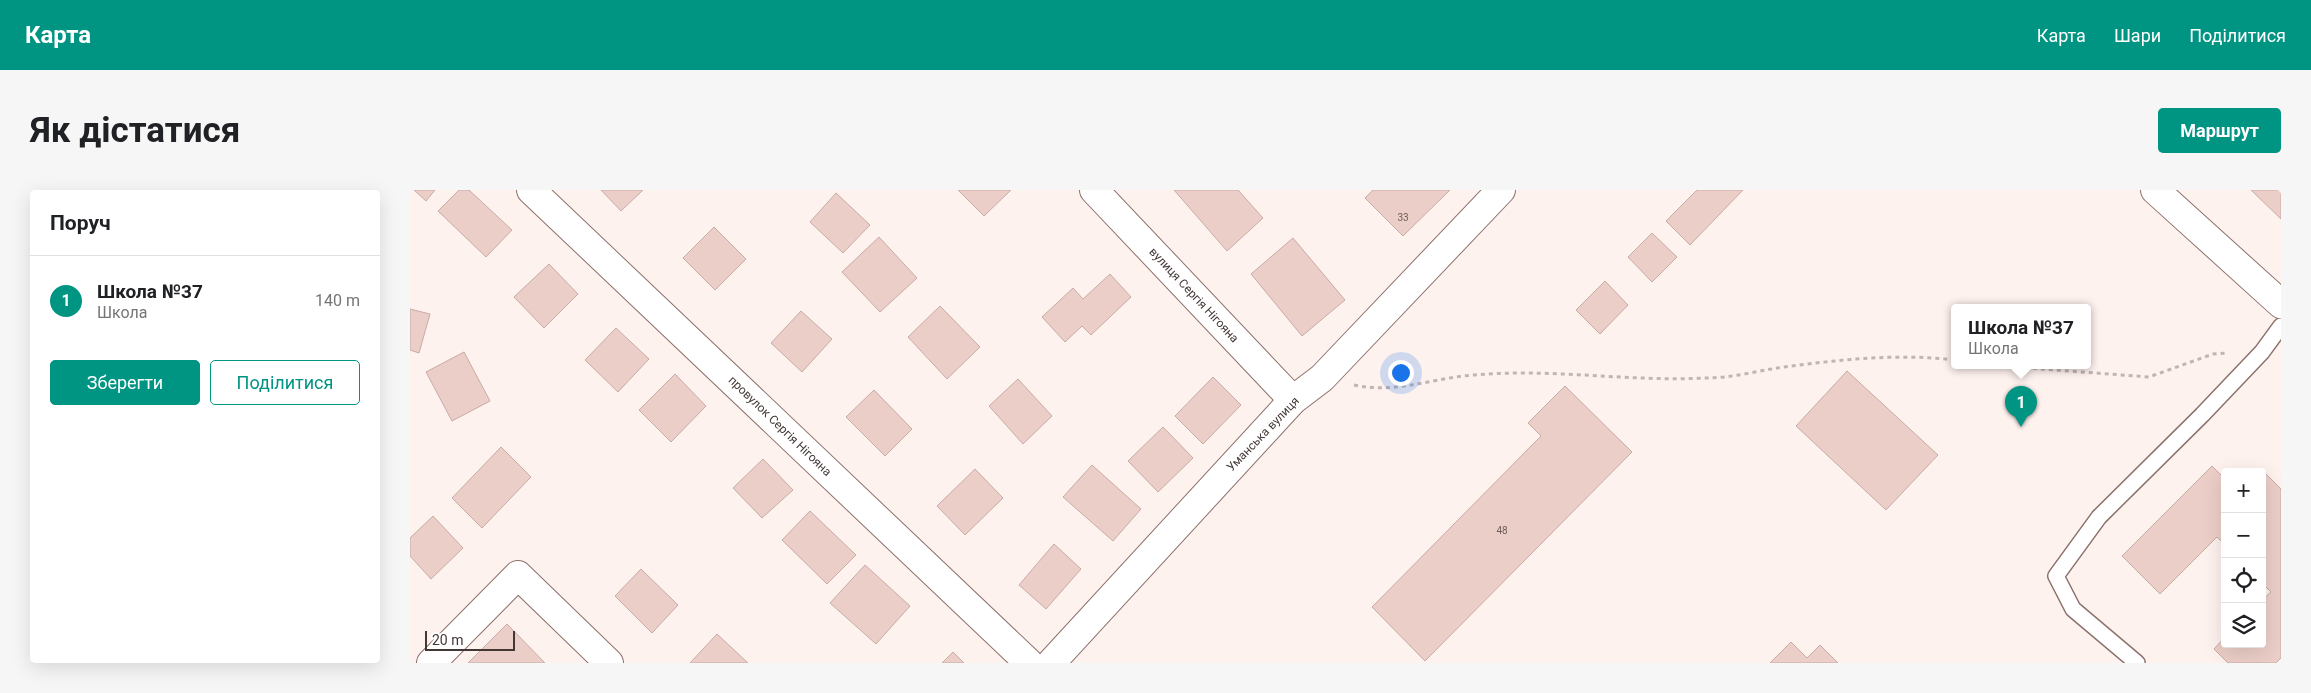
<!DOCTYPE html>
<html lang="uk">
<head>
<meta charset="utf-8">
<style>
	:root { --surface:#fff; --page:#f6f6f6; --text:#202124; --muted:#757577; --line:#e0e0e0; --accent:#009483 }
	body { margin:0; font-family:Roboto,sans-serif; background:var(--page); color:var(--text) }
	.controls { position:absolute; right:15px; bottom:15px; display:grid; overflow:hidden; border-radius:5px; box-shadow:0 5px 20px #0002 }
	.controls button { width:45px; height:45px; display:grid; place-items:center; padding:0; border:0; border-bottom:1px solid var(--line); background:var(--surface); color:var(--text); font:25px sans-serif }
	.scale { position:absolute; left:15px; bottom:12px; width:90px; box-sizing:border-box; padding-left:5px; border:2px solid #433735; border-top:0; font-size:14px; line-height:18px; white-space:nowrap; color:#433735; -webkit-text-stroke:4px #fff; paint-order:stroke }
	.you { position:absolute; left:990px; top:182px; width:18px; height:18px; margin:-12px; border:4px solid #fff; border-radius:50%; background:#1a73e8; box-shadow:0 0 0 8px #1a73e833 }
	.badge { display:grid; place-items:center; width:32px; height:32px; border-radius:50%; background:var(--accent); color:#fff; font-size:16px; font-weight:700 }
	.pin { position:absolute; translate:-50% -41px; filter:drop-shadow(0 1px 2px #0008) }
	.pin::after { content:''; position:absolute; top:26px; width:18px; height:15px; background:inherit; clip-path:polygon(0 0,100% 0,50% 100%) }
	.popup { position:absolute; left:1541px; top:114px; width:140px; height:65px; box-sizing:border-box; display:grid; place-content:center; border-radius:5px; background:var(--surface); filter:drop-shadow(0 1px 4px #0005); font-size:16px; white-space:nowrap; color:var(--muted) }
	.popup b { font-size:19px; color:var(--text) }
	.popup::after { content:''; position:absolute; left:50%; top:100%; margin-left:-10px; border:10px solid transparent; border-top-color:var(--surface) }
	.list { margin:0; padding:0; list-style:none }
	h2 { display:flex; justify-content:space-between; align-items:center; height:65px; margin:0; padding:0 20px; font-size:21px }
	h2 small { font-size:16px; font-weight:400; color:var(--muted) }
	.list li { display:grid; grid-template-columns:32px 1fr auto; gap:15px; align-items:center; box-sizing:border-box; height:90px; padding:0 20px; border-top:1px solid var(--line) }
	.list b { display:block; font-size:19px; white-space:nowrap }
	.list p { margin:0; font-size:16px; white-space:nowrap; color:var(--muted) }
	.list em { font-size:16px; font-style:normal; color:var(--muted) }
	.actions { display:flex; gap:10px; padding:15px 20px }
	.actions a { flex:1; padding:11px 0; border:1px solid var(--accent); border-radius:5px; text-align:center; font-size:18px; color:var(--accent) }
	.actions .main { background:var(--accent); color:#fff }
	.icon { flex:none; width:28px; height:28px; fill:none; stroke:currentColor; stroke-width:2; stroke-linecap:round; stroke-linejoin:round }
	.map { position:relative; flex:none; width:1871px; height:473px; overflow:hidden; border-radius:5px }
	header { display:flex; align-items:center; gap:30px; box-sizing:border-box; height:70px; padding:0 25px; background:var(--accent); color:#fff }
	header strong { font-size:24px }
	nav { display:flex; gap:28px; margin-inline-start:auto; font-size:18px }
	.intro { display:flex; align-items:center; justify-content:space-between; box-sizing:border-box; height:120px; padding:0 30px }
	h1 { margin:0; font-size:35px }
	.button { padding:12px 22px; border-radius:5px; background:var(--accent); color:#fff; font-size:18px; font-weight:700 }
	main { display:flex; gap:30px; padding:0 30px }
	aside { flex:1; background:var(--surface); border-radius:5px; box-shadow:0 5px 20px #0002 }
	.map>svg:first-child { display:block }
	.building { fill:#eccec8; stroke:#c8aba5 }
	.lines { fill:none; stroke-linecap:round; stroke-linejoin:round }
	.service-casing { stroke:#8c716c; stroke-width:18 }
	.minor-casing { stroke:#8c716c; stroke-width:30 }
	.tertiary-casing { stroke:#8c716c; stroke-width:30 }
	.path { stroke:#c1b5b3; stroke-width:3; stroke-dasharray:4 4; stroke-linecap:butt }
	.service { stroke:#fff; stroke-width:15 }
	.minor { stroke:#fff; stroke-width:28 }
	.tertiary { stroke:#fff; stroke-width:28 }
	.labels { text-anchor:middle; stroke-width:4.5; stroke-linejoin:round; paint-order:stroke }
	.number-label { font-size:10px; fill:#6d5d5a }
	.street-label { font-size:12px; fill:#433735; stroke:#fff }
</style>
</head>
<body>
<header>
<strong>Карта</strong>
<nav><a>Карта</a><a>Шари</a><a>Поділитися</a></nav>
</header>
<div class="intro"><h1>Як дістатися</h1><a class="button">Маршрут</a></div>
<main>
<aside>
<h2>Поруч<small></small></h2>
<ul class="list">
<li><span class="badge">1</span><div><b>Школа №37</b><p>Школа</p></div><em>140 m</em></li>
</ul>
<div class="actions"><a class="main">Зберегти</a><a>Поділитися</a></div>
</aside>
<div class="map">
<svg width="1871" height="473" viewBox="0 0 1871 473">
	<rect width="100%" height="100%" fill="#fef2ef"/>
	<g class="building">
		<polygon points="4,0 25,0 16,11"/>
		<polygon points="49,0 59,0 102,40 76,67 28,21"/>
		<polygon points="191,0 233,0 211,21"/>
		<polygon points="548,0 601,0 574,26"/>
		<polygon points="764,0 828,0 853,28 817,61"/>
		<polygon points="963,0 1040,0 993,46 955,8"/>
		<polygon points="1287,0 1333,0 1280,55 1256,31"/>
		<polygon points="1841,0 1871,0 1871,29"/>
		<polygon points="426,3 460,35 433,63 400,32"/>
		<polygon points="304,37 336,69 305,100 273,68"/>
		<polygon points="1242,43 1267,67 1242,92 1218,67"/>
		<polygon points="469,47 507,88 470,122 432,82"/>
		<polygon points="883,48 935,110 892,146 841,84"/>
		<polygon points="139,74 168,104 134,138 104,107"/>
		<polygon points="700,84 721,107 681,145 672,136 655,152 632,127 663,98 673,109"/>
		<polygon points="1195,91 1218,115 1190,144 1166,120"/>
		<polygon points="530,116 570,157 537,189 498,147"/>
		<polygon points="0,119 20,124 9,163 0,160"/>
		<polygon points="391,121 422,149 392,182 361,153"/>
		<polygon points="206,138 239,169 208,202 175,170"/>
		<polygon points="54,162 80,211 42,231 16,182"/>
		<polygon points="1437,181 1528,265 1476,320 1386,236"/>
		<polygon points="265,184 296,216 261,252 229,220"/>
		<polygon points="803,187 831,215 793,254 765,226"/>
		<polygon points="608,189 642,226 613,254 579,216"/>
		<polygon points="1155,196 1222,262 1015,471 962,417 1131,246 1118,233"/>
		<polygon points="464,200 502,239 475,266 436,227"/>
		<polygon points="753,237 783,268 748,302 718,271"/>
		<polygon points="91,257 121,287 72,338 42,308"/>
		<polygon points="353,269 383,300 352,328 323,298"/>
		<polygon points="682,275 731,319 703,351 653,307"/>
		<polygon points="1802,276 1815,289 1815,355 1807,347 1750,404 1712,366"/>
		<polygon points="565,279 593,308 555,345 527,316"/>
		<polygon points="1856,284 1871,299 1871,468 1866,473 1818,473 1804,459 1815,447 1815,454 1852,454 1852,410 1861,402 1852,393 1852,288"/>
		<polygon points="400,321 446,365 417,394 372,350"/>
		<polygon points="23,326 53,358 21,389 0,366 0,348"/>
		<polygon points="644,354 671,379 636,419 609,395"/>
		<polygon points="455,375 500,416 466,454 420,413"/>
		<polygon points="231,379 268,415 242,443 205,406"/>
		<polygon points="97,434 135,473 58,473"/>
		<polygon points="307,444 338,473 280,473"/>
		<polygon points="1381,452 1397,468 1410,455 1428,473 1360,473"/>
		<polygon points="543,462 554,473 532,473"/>
	</g>
	<g class="lines">
		<g class="service-casing">
			<polyline id="service" points="1727,473 1663,419 1646,386 1689,327 1792,225 1852,162 1871,136"/>
		</g>
		<g class="minor-casing">
			<g id="minor">
				<polyline points="121,0 619,473"/>
				<polyline points="684,0 883,210"/>
				<polyline points="21,473 108,385 199,473"/>
				<polyline points="641,473 883,210 912,188 1091,0"/>
			</g>
		</g>
		<g class="tertiary-casing">
			<polyline id="tertiary" points="1745,0 1871,114"/>
		</g>
		<g class="path">
			<polyline points="1591,176 1739,187 1803,164 1818,163"/>
			<path d="M 944,195 C 987,204 1022,188 1064,185 C 1141,178 1219,192 1296,188 C 1319,188 1344,182 1367,178 C 1426,170 1486,163 1545,170"/>
		</g>
		<use href="#service" class="service"/>
		<use href="#minor" class="minor"/>
		<use href="#tertiary" class="tertiary"/>
	</g>
	<g class="labels">
		<g class="number-label">
			<text x="993" y="31">33</text>
			<text x="1092" y="344">48</text>
		</g>
		<g class="street-label">
			<text transform="translate(784 105) rotate(47)" y="4">вулиця Сергія Нігояна</text>
			<text transform="translate(370 236) rotate(44)" y="4">провулок Сергія Нігояна</text>
			<text transform="translate(853 244) rotate(-46)" y="4">Уманська вулиця</text>
		</g>
	</g>
</svg>
<div class="controls">
<button>+</button>
<button>−</button>
<button><svg class="icon" aria-label="locate" viewBox="0 0 24 24"><circle cx="12" cy="12" r="6"/><path d="M12 2v4M12 18v4M2 12h4M18 12h4"/></svg></button>
<button><svg class="icon" aria-label="layers" viewBox="0 0 24 24"><path d="M12 4l9 5-9 5-9-5zM3 14l9 5 9-5"/></svg></button>
</div>
<div class="scale">20 m</div>
<div class="you"></div>
<div class="pin badge" style="left:1611px;top:237px">1</div>
<div class="popup"><b>Школа №37</b>Школа</div>
</div>
</main>
</body>
</html>
